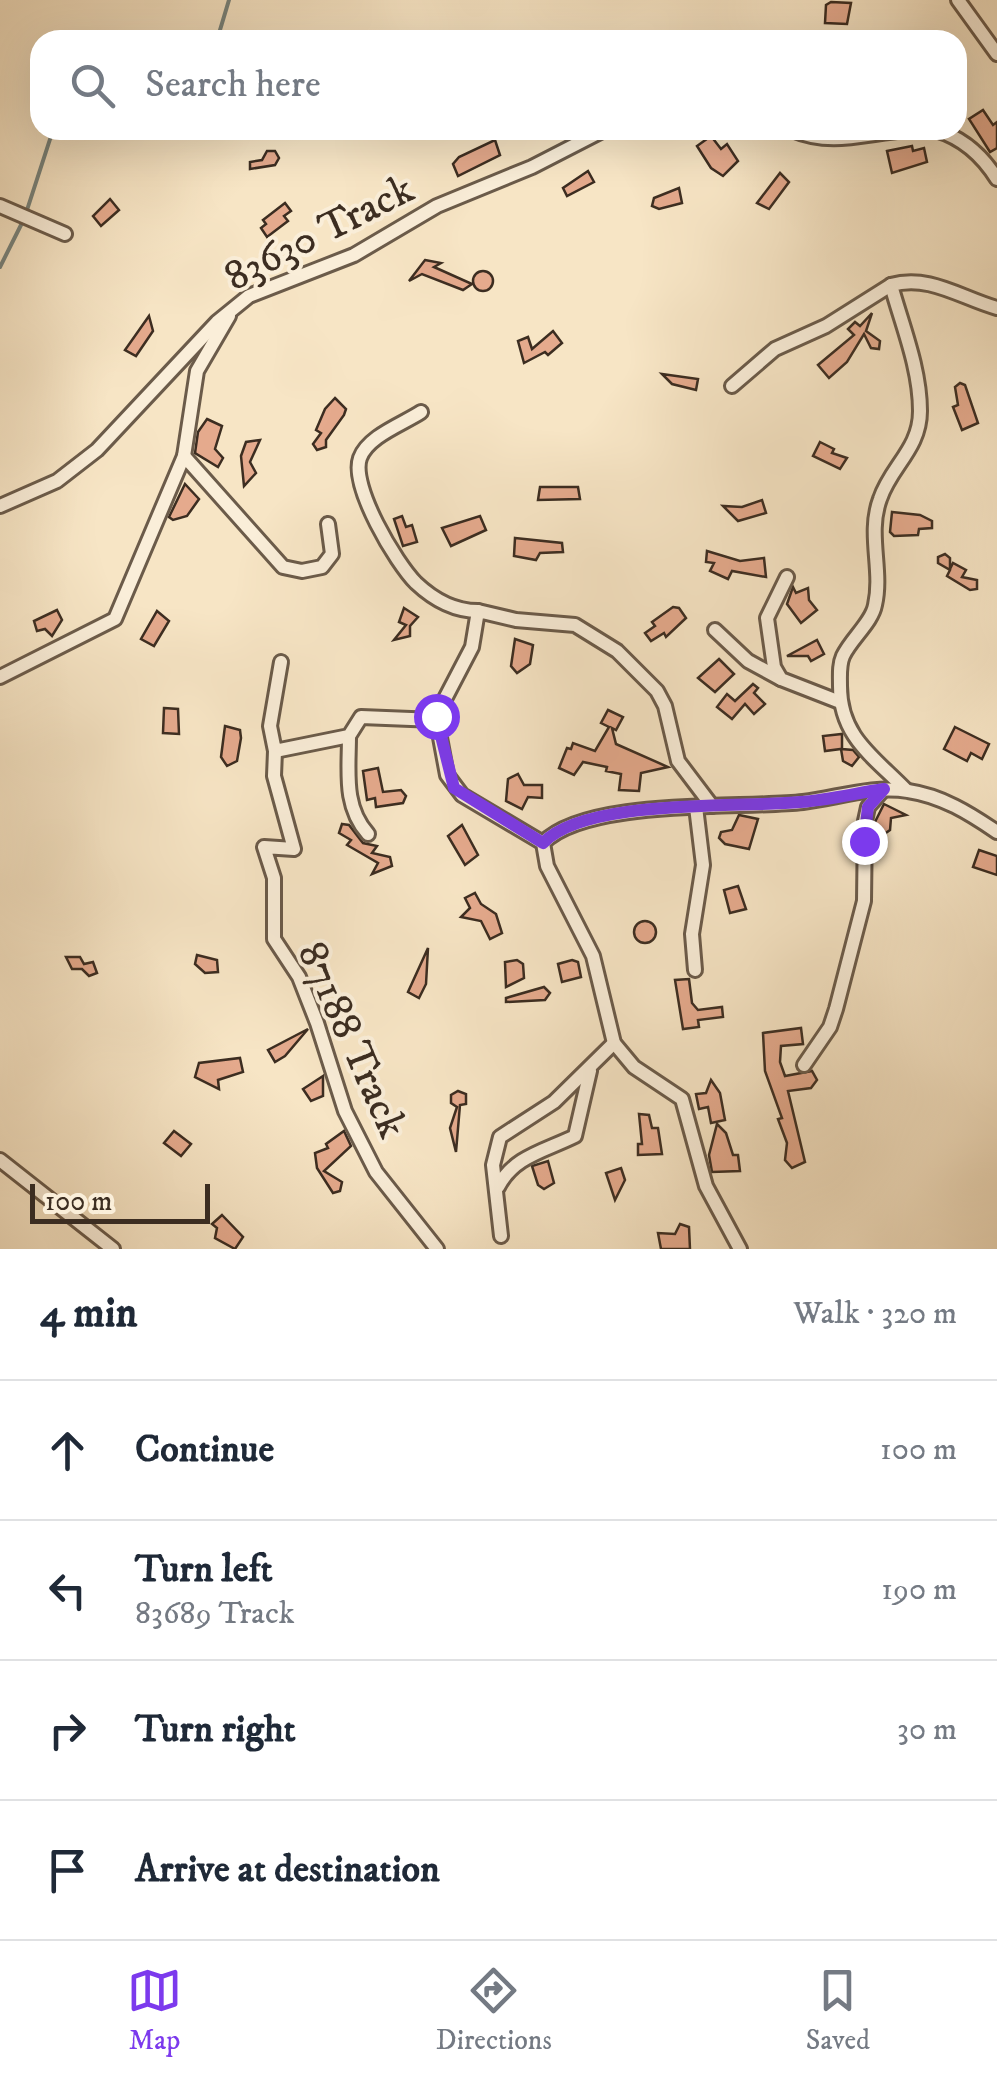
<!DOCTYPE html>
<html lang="en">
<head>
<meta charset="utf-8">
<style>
	:root { --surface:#fff; --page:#f2f2f3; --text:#1f2937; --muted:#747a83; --line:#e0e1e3; --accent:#7c3aed }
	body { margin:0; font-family:"IM FELL DW Pica",serif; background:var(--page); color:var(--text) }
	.scale { position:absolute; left:30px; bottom:25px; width:180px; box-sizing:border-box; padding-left:10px; border:5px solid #3c2d21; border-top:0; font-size:28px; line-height:35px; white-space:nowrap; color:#3c2d21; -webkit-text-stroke:8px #faeed9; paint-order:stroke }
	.stop { position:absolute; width:30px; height:30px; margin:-22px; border:8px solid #7c3aed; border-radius:50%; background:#fff }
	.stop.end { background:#7c3aed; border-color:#fff; box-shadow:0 2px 10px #0008 }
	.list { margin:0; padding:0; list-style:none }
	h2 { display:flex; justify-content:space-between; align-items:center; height:130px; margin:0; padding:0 40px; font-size:42px }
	h2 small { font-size:32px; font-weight:400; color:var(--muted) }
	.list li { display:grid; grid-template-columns:65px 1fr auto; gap:30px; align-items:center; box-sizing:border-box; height:140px; padding:0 40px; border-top:2px solid var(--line) }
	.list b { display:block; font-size:38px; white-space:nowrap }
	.list p { margin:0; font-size:32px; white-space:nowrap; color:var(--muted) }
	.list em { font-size:32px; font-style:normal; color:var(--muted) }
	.icon { flex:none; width:55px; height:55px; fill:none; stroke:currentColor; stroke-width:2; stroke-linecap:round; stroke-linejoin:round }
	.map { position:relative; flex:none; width:997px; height:1249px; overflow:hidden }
	.search { position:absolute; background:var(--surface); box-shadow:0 10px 40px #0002; left:30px; right:30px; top:30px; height:110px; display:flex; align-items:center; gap:25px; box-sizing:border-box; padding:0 35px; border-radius:30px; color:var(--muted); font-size:38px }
	.sheet { height:690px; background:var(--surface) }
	nav { display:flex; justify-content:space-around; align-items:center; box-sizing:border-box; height:140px; border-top:2px solid var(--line); background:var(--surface); font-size:28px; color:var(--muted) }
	nav a { display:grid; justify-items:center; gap:5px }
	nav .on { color:var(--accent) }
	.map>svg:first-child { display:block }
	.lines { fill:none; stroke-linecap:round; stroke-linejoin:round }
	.stream { stroke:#77837d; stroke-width:4 }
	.building { fill:#e5aa8d; stroke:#3c2d21; stroke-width:2.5 }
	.minor-casing { stroke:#6b5b4a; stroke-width:18 }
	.minor { stroke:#faeed9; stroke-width:12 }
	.route { stroke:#7c3aed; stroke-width:12 }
	.labels { text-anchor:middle; stroke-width:8; stroke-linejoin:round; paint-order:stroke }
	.street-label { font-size:42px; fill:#3c2d21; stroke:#faeed9 }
</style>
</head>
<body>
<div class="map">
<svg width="997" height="1249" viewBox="0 0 997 1249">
	<rect width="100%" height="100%" fill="#f7e5c5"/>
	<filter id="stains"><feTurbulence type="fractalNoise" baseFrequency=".002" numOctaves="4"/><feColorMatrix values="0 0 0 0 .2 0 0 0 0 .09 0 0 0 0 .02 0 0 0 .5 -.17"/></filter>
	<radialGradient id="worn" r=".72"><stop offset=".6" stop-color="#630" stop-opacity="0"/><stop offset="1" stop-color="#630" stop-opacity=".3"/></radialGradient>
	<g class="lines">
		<g class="stream">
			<polyline points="217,40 229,0"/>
			<polyline points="27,210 53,130"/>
			<polyline points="0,267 22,223"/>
		</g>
	</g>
	<g class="building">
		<polygon points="831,2 851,3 847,24 825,23 826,5"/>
		<polygon points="983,110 993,125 997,122 997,148 990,152 969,119"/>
		<polygon points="711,136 721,149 727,144 738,161 723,176 711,168 697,146"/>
		<polygon points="495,140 500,155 458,176 453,164 459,157"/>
		<polygon points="912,146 913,151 924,148 927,162 892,173 887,151"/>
		<polygon points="267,151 275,151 279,158 275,165 250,169 250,162 262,160"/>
		<polygon points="588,171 594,182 567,196 563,188"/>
		<polygon points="780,173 789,182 769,209 757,203"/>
		<polygon points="679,188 682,203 659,209 652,206 654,198"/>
		<polygon points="110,199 119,210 101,226 93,216"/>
		<polygon points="285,203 291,211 284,216 288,221 267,237 261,228 266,224 263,220"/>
		<polygon points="425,260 441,263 434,267 472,284 463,290 422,274 409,281"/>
		<circle cx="483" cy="281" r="10"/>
		<polygon points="872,313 866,331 880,341 879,349 871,348 864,334 847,362 829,378 818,365 854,335 848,329 855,322 860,326"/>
		<polygon points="149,316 153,331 136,356 125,350"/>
		<polygon points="553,331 562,343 548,355 545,352 524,363 518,341 528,337 532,349"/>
		<polygon points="662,374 698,379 696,390 672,384"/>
		<polygon points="960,383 965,385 978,423 962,430 953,407 958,405 955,387"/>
		<polygon points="335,398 346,409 344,415 326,440 326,447 317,450 313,444 321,433 316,430 325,409"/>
		<polygon points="207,419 222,426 215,449 223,458 218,467 195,453 198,432"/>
		<polygon points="260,440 250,462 256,473 244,486 241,456 246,442"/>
		<polygon points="820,442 834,449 832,453 847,458 840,469 813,456"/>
		<polygon points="185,484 199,499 187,516 173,520 169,517"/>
		<polygon points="540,487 578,487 580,499 538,500"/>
		<polygon points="762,500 766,513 738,521 723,506 742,507"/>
		<polygon points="892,512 920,515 932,521 932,528 919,529 918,535 894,536 890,532"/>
		<polygon points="402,516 406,527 412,525 417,542 403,546 394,519"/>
		<polygon points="480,516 486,530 451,546 442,528"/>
		<polygon points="515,538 562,543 563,552 540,553 536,560 514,556"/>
		<polygon points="707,551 740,561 764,558 766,577 732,571 728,579 710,571 714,563 706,562"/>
		<polygon points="945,554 950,558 950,569 953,563 966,570 962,577 977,580 977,589 970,590 947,576 950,570 938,563 938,557"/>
		<polygon points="793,587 796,593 808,588 809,600 817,610 801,623 787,604"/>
		<polygon points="673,607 679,608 686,618 666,637 664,633 651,641 645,633 655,626 652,622"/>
		<polygon points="404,608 418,617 410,626 410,636 394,640 406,625 399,622"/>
		<polygon points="57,610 62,620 52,636 45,629 37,631 34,621"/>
		<polygon points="157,611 169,621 154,646 141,639"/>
		<polygon points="515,639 533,645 530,664 517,673 511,666"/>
		<polygon points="817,640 824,654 811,661 808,656 787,656"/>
		<polygon points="719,659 734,674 715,692 698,678"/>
		<polygon points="753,684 758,688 754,693 765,704 754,714 745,704 732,719 717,707 727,694 735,701"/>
		<polygon points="164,708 178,709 179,734 163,733"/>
		<polygon points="608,710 623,717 616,730 612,728 616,744 668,767 641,773 639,791 619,790 621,774 606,771 607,767 583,762 574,775 559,768 567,748 571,749 573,743 595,751 609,727 601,723"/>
		<polygon points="225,726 240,730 241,738 237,761 227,766 221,757"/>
		<polygon points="955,727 989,744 982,759 971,753 967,761 944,749"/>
		<polygon points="842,734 842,749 853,750 859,757 852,766 843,761 841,749 825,751 823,736"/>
		<polygon points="378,768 383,792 401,790 406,796 403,803 376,807 375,798 367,800 363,771"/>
		<polygon points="518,774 524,785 542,785 542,798 528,797 522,809 506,801 508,779"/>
		<polygon points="884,804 906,815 891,818 890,830 880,837 875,834 875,822"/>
		<polygon points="739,815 758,819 749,849 725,844 719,838 721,832 732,830"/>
		<polygon points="342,824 349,825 363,843 377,846 372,853 390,857 392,866 372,874 378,863 347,845 351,840 339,833"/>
		<polygon points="462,825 478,855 465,865 448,836"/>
		<polygon points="979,850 997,856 997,875 973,867"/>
		<polygon points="738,886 746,909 730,913 724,890"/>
		<polygon points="475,893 481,904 496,914 502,933 490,939 481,921 461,917 470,908 465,898"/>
		<circle cx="645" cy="932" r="11"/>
		<polygon points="428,948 426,984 419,998 408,992"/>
		<polygon points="197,955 217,960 218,972 205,973 195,964"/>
		<polygon points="66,957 80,957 84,964 93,962 97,973 89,976 82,969 72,969"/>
		<polygon points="517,960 523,964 524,978 506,987 505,962"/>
		<polygon points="572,960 578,962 581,977 562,982 558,964"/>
		<polygon points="689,979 692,1003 698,1010 722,1007 723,1017 698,1020 699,1027 683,1029 675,980"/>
		<polygon points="544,987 550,993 545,1000 506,1002 506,998"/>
		<polygon points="801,1028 803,1044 781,1046 780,1062 785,1076 812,1071 817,1080 811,1088 788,1091 805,1162 792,1168 785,1160 787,1143 778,1119 782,1118 765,1071 763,1033"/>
		<polygon points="308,1029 285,1056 275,1062 268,1050"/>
		<polygon points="240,1058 243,1072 218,1080 219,1089 195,1077 199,1063"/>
		<polygon points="323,1076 323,1096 311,1101 303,1089"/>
		<polygon points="711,1080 720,1093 725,1120 711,1123 708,1107 699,1109 696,1094 706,1093"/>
		<polygon points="458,1091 466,1094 466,1104 460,1105 456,1152 450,1128 457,1107 451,1103 451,1095"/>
		<polygon points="639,1114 649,1115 652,1128 658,1128 662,1154 638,1155 638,1144 642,1144"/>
		<polygon points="717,1124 726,1133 733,1155 738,1155 740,1171 712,1172 709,1155"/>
		<polygon points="174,1131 191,1144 181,1156 164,1143"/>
		<polygon points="344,1131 351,1146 324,1171 342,1182 340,1191 333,1193 317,1168 315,1153 328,1148 326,1144"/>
		<polygon points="548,1161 554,1183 544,1189 538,1185 532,1166"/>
		<polygon points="621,1168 625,1180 615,1200 606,1173"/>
		<polygon points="222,1215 243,1237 235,1249 215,1238 217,1228 212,1224"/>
		<polygon points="680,1224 689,1227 690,1249 661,1249 658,1233 675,1234"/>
	</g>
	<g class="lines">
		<g class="minor-casing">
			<g id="minor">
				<polyline points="958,0 997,54"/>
				<path d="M 792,130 C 832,147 866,133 907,130"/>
				<path d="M 936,130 C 963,138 982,155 997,179"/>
				<polyline points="0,206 65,234"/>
				<polyline points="732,386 775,349 826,326 891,285"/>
				<path d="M 421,412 C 403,424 368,436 360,458 C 350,486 396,563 416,583 C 434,600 454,611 478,611"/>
				<polyline points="184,456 283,567 302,571 322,567 332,554 328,524"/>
				<polyline points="0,506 57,481 97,450 217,322 249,296 354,255 437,206 532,167 604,130"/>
				<polyline points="787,577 767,618 774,667 781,679 840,702"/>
				<polyline points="715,630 748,661 781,679"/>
				<polyline points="281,662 270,726 275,751 349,736 361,717 436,720"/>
				<polyline points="0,677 115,619 184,456 197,371 229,316"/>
				<path d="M 349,736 C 349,771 343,806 368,834"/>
				<polyline points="275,751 274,776 294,849 264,847 274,878 274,939 299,977 317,1023 345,1111 376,1172 437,1249"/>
				<path d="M 906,790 C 874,757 840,737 840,686 C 840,675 839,665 843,656 C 851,639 872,622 875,605 C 883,570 867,534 880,499 C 891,466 920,449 920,411 C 920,368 902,325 891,285 C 929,274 961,298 997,308"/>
				<polyline points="543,843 462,795 447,775 436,716 472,647 478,611 516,620 575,625 617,651 657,691 665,706 678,761 712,806"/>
				<polyline points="695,970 692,934 703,865 696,807"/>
				<polyline points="804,1065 830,1027 836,1009 864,901 865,821 868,807 883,790"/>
				<polyline points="0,1160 113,1249"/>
				<path d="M 498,1187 C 514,1156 545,1151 575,1136 L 590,1071"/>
				<polyline points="501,1236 493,1165 500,1137 554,1102 614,1043"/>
				<path d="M 740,1249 L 706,1186 L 682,1099 L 634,1067 L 614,1043 L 593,956 L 547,866 L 543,843 C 586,798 741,809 803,802 C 837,798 873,785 908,791 C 942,796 969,813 997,832"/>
			</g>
		</g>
		<use href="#minor" class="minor"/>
	</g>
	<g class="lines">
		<path class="route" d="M 436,716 L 454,788 L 543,843 C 586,798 739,808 800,802 C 829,800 856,793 884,789 L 868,807 L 864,841"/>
	</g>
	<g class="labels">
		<g class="street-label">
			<text transform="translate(318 231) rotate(-27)" y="15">83630 Track</text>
			<text transform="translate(354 1039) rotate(66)" y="15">87188 Track</text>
		</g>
	</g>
	<rect width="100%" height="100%" filter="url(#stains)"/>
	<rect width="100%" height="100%" fill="url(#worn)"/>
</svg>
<div class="scale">100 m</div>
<div class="stop" style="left:436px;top:716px"></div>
<div class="stop end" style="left:864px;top:841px"></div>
<div class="search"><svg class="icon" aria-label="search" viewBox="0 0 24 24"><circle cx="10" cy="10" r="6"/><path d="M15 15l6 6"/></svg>Search here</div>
</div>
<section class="sheet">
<h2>4 min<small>Walk · 320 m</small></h2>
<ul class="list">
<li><svg class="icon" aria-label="ahead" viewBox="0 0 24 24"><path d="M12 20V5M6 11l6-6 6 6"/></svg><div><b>Continue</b></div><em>100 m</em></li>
<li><svg class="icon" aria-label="left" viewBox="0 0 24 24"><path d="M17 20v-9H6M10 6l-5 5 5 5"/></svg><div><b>Turn left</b><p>83689 Track</p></div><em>190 m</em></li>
<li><svg class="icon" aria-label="right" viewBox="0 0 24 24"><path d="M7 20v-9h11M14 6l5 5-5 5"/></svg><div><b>Turn right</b></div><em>30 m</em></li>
<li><svg class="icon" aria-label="arrive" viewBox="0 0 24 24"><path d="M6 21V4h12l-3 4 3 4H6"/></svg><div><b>Arrive at destination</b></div></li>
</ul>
</section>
<nav>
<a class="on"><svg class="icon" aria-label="map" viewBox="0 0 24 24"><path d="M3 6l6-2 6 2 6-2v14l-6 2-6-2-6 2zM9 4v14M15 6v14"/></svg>Map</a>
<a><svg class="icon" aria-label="directions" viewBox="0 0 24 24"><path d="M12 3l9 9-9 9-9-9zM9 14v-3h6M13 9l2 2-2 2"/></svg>Directions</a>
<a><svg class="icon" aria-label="saved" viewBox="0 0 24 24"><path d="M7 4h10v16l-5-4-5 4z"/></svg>Saved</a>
</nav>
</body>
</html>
